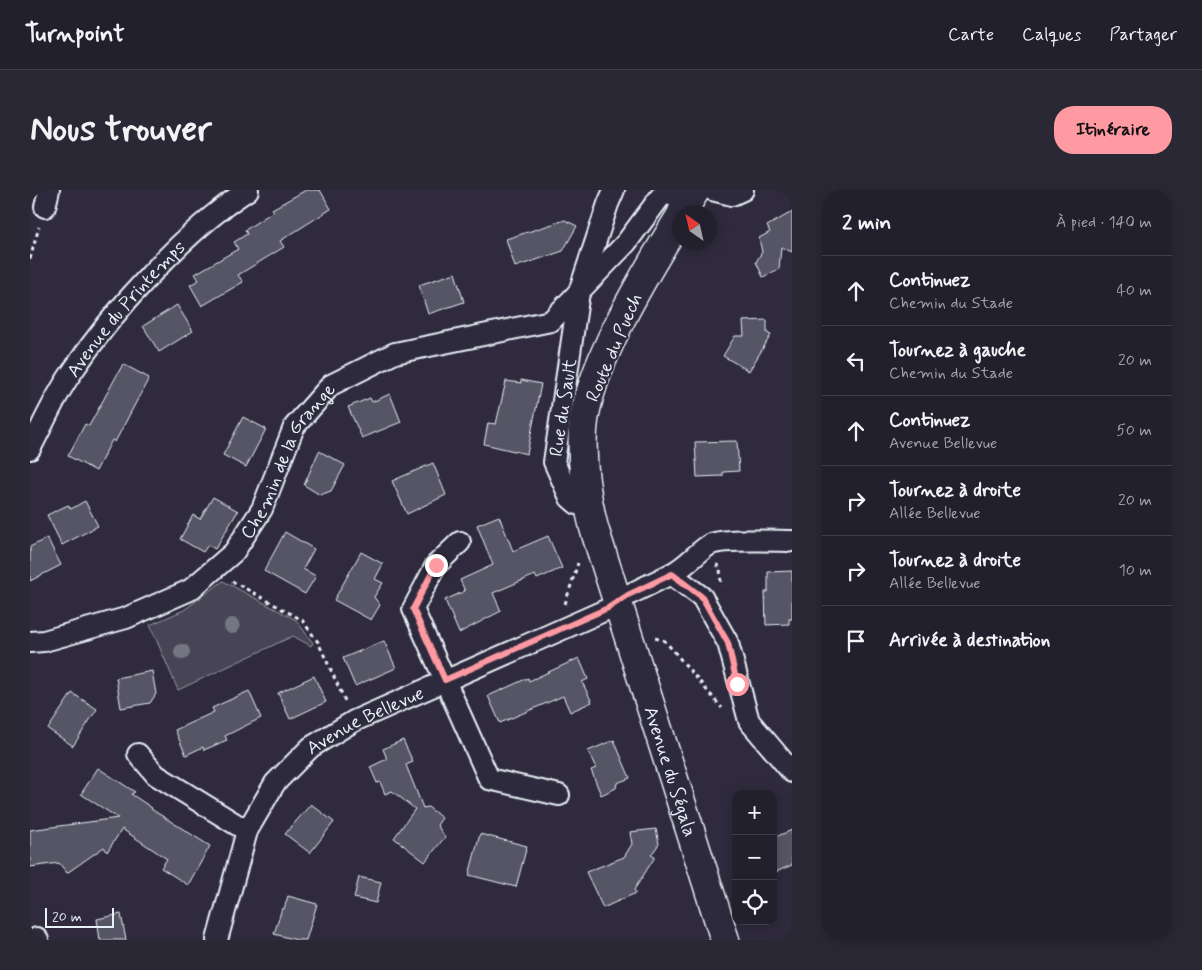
<!DOCTYPE html>
<html lang="fr">
<head>
<meta charset="utf-8">
<style>
	:root { --surface:#23202e; --page:#2b2836; --text:#f1f3f6; --muted:#a3a3aa; --line:#403e4a; --accent:#ff9aa2 }
	body { margin:0; font-family:Mynerve,sans-serif; background:var(--page); color:var(--text) }
	.controls { position:absolute; right:15px; bottom:15px; display:grid; overflow:hidden; border-radius:10px; box-shadow:0 2px 12px #0003 }
	.controls button { width:45px; height:45px; display:grid; place-items:center; padding:0; border:0; border-bottom:1px solid var(--line); background:var(--surface); color:var(--text); font:25px sans-serif }
	.compass { position:absolute; left:642px; top:15px; width:45px; height:45px; border-radius:50%; background:var(--surface); box-shadow:0 2px 12px #0003; rotate:326deg }
	.scale { position:absolute; left:15px; bottom:12px; width:69px; box-sizing:border-box; padding-left:5px; border:2px solid #e8f1f8; border-top:0; font-size:14px; line-height:18px; white-space:nowrap; color:#e8f1f8; -webkit-text-stroke:4px #2f2a3d; paint-order:stroke }
	.stop { position:absolute; width:15px; height:15px; margin:-11px; border:4px solid #ff9aa2; border-radius:50%; background:#fff }
	.stop.end { background:#ff9aa2; border-color:#fff; box-shadow:0 1px 5px #0008 }
	.list { margin:0; padding:0; list-style:none }
	h2 { display:flex; justify-content:space-between; align-items:center; height:65px; margin:0; padding:0 20px; font-size:21px }
	h2 small { font-size:16px; font-weight:400; color:var(--muted) }
	.list li { display:grid; grid-template-columns:32px 1fr auto; gap:15px; align-items:center; box-sizing:border-box; height:70px; padding:0 20px; border-top:1px solid var(--line) }
	.list b { display:block; font-size:19px; white-space:nowrap }
	.list p { margin:0; font-size:16px; white-space:nowrap; color:var(--muted) }
	.list em { font-size:16px; font-style:normal; color:var(--muted) }
	.icon { flex:none; width:28px; height:28px; fill:none; stroke:currentColor; stroke-width:2; stroke-linecap:round; stroke-linejoin:round }
	.map { position:relative; flex:none; width:762px; height:750px; overflow:hidden; border-radius:20px }
	header { display:flex; align-items:center; gap:30px; box-sizing:border-box; height:70px; padding:0 25px; background:var(--surface); border-bottom:1px solid var(--line) }
	header strong { font-size:24px }
	nav { display:flex; gap:28px; margin-inline-start:auto; font-size:18px }
	.intro { display:flex; align-items:center; justify-content:space-between; box-sizing:border-box; height:120px; padding:0 30px }
	h1 { margin:0; font-size:35px }
	.button { padding:12px 22px; border-radius:20px; background:var(--accent); color:#111; font-size:18px; font-weight:700 }
	main { display:flex; gap:30px; padding:0 30px }
	aside { flex:1; background:var(--surface); border-radius:20px; box-shadow:0 2px 12px #0003 }
	.map>svg:first-child { display:block }
	.green { fill:#464455; stroke:#979aa6 }
	.building { fill:#575565; stroke:#e8f1f8 }
	.lines { fill:none; stroke-linecap:round; stroke-linejoin:round }
	.street-casing { stroke:#e8f1f8; stroke-width:24 }
	.secondary-casing { stroke:#e8f1f8; stroke-width:31 }
	.path { stroke:#e8f1f8; stroke-width:3; stroke-dasharray:4 4; stroke-linecap:butt }
	.street { stroke:#2f2a3d; stroke-width:20 }
	.secondary { stroke:#2f2a3d; stroke-width:28 }
	.tree { fill:#757684 }
	.route { stroke:#ff9aa2; stroke-width:6 }
	.labels { text-anchor:middle; stroke-width:4.5; stroke-linejoin:round; paint-order:stroke }
	.street-label { font-size:19px; fill:#e8f1f8; stroke:#2f2a3d }
</style>
</head>
<body>
<header>
<strong>Turnpoint</strong>
<nav><a>Carte</a><a>Calques</a><a>Partager</a></nav>
</header>
<div class="intro"><h1>Nous trouver</h1><a class="button">Itinéraire</a></div>
<main>
<div class="map">
<svg width="762" height="750" viewBox="0 0 762 750">
	<rect width="100%" height="100%" fill="#2f2a3d"/>
	<filter id="ink" filterUnits="userSpaceOnUse"><feTurbulence type="fractalNoise" baseFrequency=".02" numOctaves="2"/><feDisplacementMap in="SourceGraphic" scale="10" xChannelSelector="R" yChannelSelector="G"/><feConvolveMatrix kernelMatrix="1 2 1 2 8 2 1 2 1" color-interpolation-filters="sRGB"/></filter>
	<g filter="url(#ink)">
		<polygon class="green" points="193,391 266,430 283,453 281,456 263,446 148,500 120,435 154,420"/>
		<g class="building">
			<polygon points="276,0 290,0 301,19 250,51 254,57 208,85 213,92 172,116 160,95 169,90 165,84 208,59 204,52 217,44 215,40 244,21 242,19"/>
			<polygon points="762,22 762,62 751,57 749,79 733,87 726,72 732,62 729,48 740,42 737,36"/>
			<polygon points="535,30 547,36 533,61 485,77 476,49"/>
			<polygon points="425,83 434,112 398,124 389,95"/>
			<polygon points="147,115 163,141 129,162 113,136"/>
			<polygon points="737,130 737,143 741,145 719,181 693,166 705,146 714,146 713,131"/>
			<polygon points="93,174 119,188 85,252 82,250 66,281 38,266 55,234 59,236"/>
			<polygon points="491,190 511,194 497,264 454,254 458,233 466,234 476,191 491,193"/>
			<polygon points="360,204 371,232 332,248 318,217 340,208 342,212"/>
			<polygon points="213,227 236,239 216,277 193,265"/>
			<polygon points="707,251 709,281 693,282 693,286 667,287 665,252"/>
			<polygon points="289,261 315,275 301,301 290,305 274,295"/>
			<polygon points="403,273 416,305 377,324 362,291"/>
			<polygon points="183,307 208,321 185,359 178,355 173,362 150,349 163,325 170,329"/>
			<polygon points="55,311 68,336 32,355 17,325 38,315 41,319"/>
			<polygon points="469,326 483,361 518,346 532,378 507,389 505,385 463,403 471,421 429,443 415,410 435,401 430,390 463,375 447,335"/>
			<polygon points="255,342 284,359 273,379 286,386 275,404 234,381"/>
			<polygon points="17,348 31,375 0,391 0,357"/>
			<polygon points="331,362 353,374 345,389 353,393 344,407 350,415 341,430 304,410"/>
			<polygon points="762,381 762,429 759,429 759,434 736,435 735,402 738,402 738,382"/>
			<polygon points="354,451 366,478 325,496 313,468"/>
			<polygon points="549,468 558,489 552,492 562,512 540,522 533,506 470,533 458,506 498,488 499,491"/>
			<polygon points="122,481 126,504 120,513 91,518 86,488"/>
			<polygon points="284,486 296,512 260,529 248,503"/>
			<polygon points="219,501 231,528 195,546 197,550 174,560 173,557 156,565 145,540 184,522 182,518"/>
			<polygon points="42,503 67,519 43,556 18,539"/>
			<polygon points="373,550 383,572 376,575 393,618 398,617 412,628 407,635 415,647 395,672 364,648 385,619 362,601 355,604 350,592 347,593 340,577 357,569 353,559"/>
			<polygon points="584,550 600,588 587,593 586,598 571,605 561,580 566,578 558,561"/>
			<polygon points="68,578 105,602 101,604 122,618 121,619 180,656 158,695 131,678 137,669 92,639 77,662 74,657 37,683 29,673 0,677 0,640 88,628 51,604"/>
			<polygon points="281,614 304,632 280,663 255,644"/>
			<polygon points="626,639 629,654 621,665 625,667 604,700 606,703 573,718 556,682 594,667 602,654 600,642"/>
			<polygon points="762,640 762,675 743,683 743,648"/>
			<polygon points="450,644 497,656 486,697 439,685"/>
			<polygon points="329,687 351,692 346,713 324,708"/>
			<polygon points="258,706 287,714 276,750 267,750 244,744 252,718 254,719"/>
			<polygon points="91,724 96,750 70,750 67,729"/>
		</g>
		<g class="lines">
			<g class="street-casing">
				<g id="street">
					<polyline points="682,0 702,5 713,0"/>
					<polyline points="15,17 19,0"/>
					<path id="s1" d="M 0,259 C 13,235 24,208 40,185 C 81,123 155,40 218,0"/>
					<path id="s2" d="M 558,316 L 547,314 L 540,308 L 524,272 L 549,102 L 578,14 L 584,0"/>
					<polyline points="430,352 406,375 383,419 459,589 529,605"/>
					<path d="M 641,384 C 657,376 665,364 679,355 C 691,348 746,351 762,351"/>
					<path id="s3" d="M 0,452 L 14,451 L 96,428 L 160,400 L 204,362 L 232,319 L 264,237 L 301,195 L 365,163 L 521,131 L 596,53 L 631,6 L 658,0"/>
					<polyline points="108,564 126,585 217,641"/>
					<polyline points="7,748 8,750"/>
					<path id="s4" d="M 187,750 L 217,641 L 245,593 L 281,557 L 324,531 L 578,419 L 598,405 L 641,384 L 672,407 L 698,453 L 719,531 L 762,582"/>
				</g>
			</g>
			<g class="secondary-casing">
				<g id="secondary">
					<polyline points="652,22 666,0"/>
					<path id="s5" d="M 650,27 C 617,80 557,178 553,240 C 551,274 556,306 564,338 L 695,750"/>
				</g>
			</g>
			<g class="path">
				<polyline points="0,69 9,37"/>
				<polyline points="686,375 690,376 691,396"/>
				<polyline points="202,391 272,430 288,452 316,513"/>
				<polyline points="535,414 548,373"/>
				<polyline points="625,448 635,451 692,518"/>
			</g>
			<use href="#street" class="street"/>
			<use href="#secondary" class="secondary"/>
		</g>
		<g class="tree">
			<circle cx="202" cy="436" r="8"/>
			<circle cx="152" cy="462" r="8"/>
		</g>
	</g>
	<g class="lines" filter="url(#ink)">
		<polyline class="route" points="406,375 383,419 415,490 578,418 598,405 642,384 672,407 698,453 707,494"/>
	</g>
	<g class="labels">
		<g class="street-label">
			<text dy="7" stroke="none"><textPath href="#s1" startOffset="171">Avenue du Printemps</textPath></text>
			<text transform="translate(583 157) rotate(-67)" y="7">Route du Puech</text>
			<text dy="7" stroke="none"><textPath href="#s2" startOffset="115">Rue du Sault</textPath></text>
			<text dy="7" stroke="none"><textPath href="#s3" startOffset="334">Chemin de la Grange</textPath></text>
			<text dy="7" stroke="none"><textPath href="#s4" startOffset="280">Avenue Bellevue</textPath></text>
			<text dy="7" stroke="none"><textPath href="#s5" startOffset="590">Avenue du Ségala</textPath></text>
		</g>
	</g>
</svg>
<div class="controls">
<button>+</button>
<button>−</button>
<button><svg class="icon" aria-label="locate" viewBox="0 0 24 24"><circle cx="12" cy="12" r="6"/><path d="M12 2v4M12 18v4M2 12h4M18 12h4"/></svg></button>
</div>
<svg class="compass" viewBox="-18 -18 36 36"><path d="M0-13l5 13h-10z" fill="#e53935"/><path d="M0 13l5-13h-10z" fill="#a3a3aa"/></svg>
<div class="scale">20 m</div>
<div class="stop" style="left:707px;top:494px"></div>
<div class="stop end" style="left:406px;top:375px"></div>
</div>
<aside>
<h2>2 min<small>À pied · 140 m</small></h2>
<ul class="list">
<li><svg class="icon" aria-label="ahead" viewBox="0 0 24 24"><path d="M12 20V5M6 11l6-6 6 6"/></svg><div><b>Continuez</b><p>Chemin du Stade</p></div><em>40 m</em></li>
<li><svg class="icon" aria-label="left" viewBox="0 0 24 24"><path d="M17 20v-9H6M10 6l-5 5 5 5"/></svg><div><b>Tournez à gauche</b><p>Chemin du Stade</p></div><em>20 m</em></li>
<li><svg class="icon" aria-label="ahead" viewBox="0 0 24 24"><path d="M12 20V5M6 11l6-6 6 6"/></svg><div><b>Continuez</b><p>Avenue Bellevue</p></div><em>50 m</em></li>
<li><svg class="icon" aria-label="right" viewBox="0 0 24 24"><path d="M7 20v-9h11M14 6l5 5-5 5"/></svg><div><b>Tournez à droite</b><p>Allée Bellevue</p></div><em>20 m</em></li>
<li><svg class="icon" aria-label="right" viewBox="0 0 24 24"><path d="M7 20v-9h11M14 6l5 5-5 5"/></svg><div><b>Tournez à droite</b><p>Allée Bellevue</p></div><em>10 m</em></li>
<li><svg class="icon" aria-label="arrive" viewBox="0 0 24 24"><path d="M6 21V4h12l-3 4 3 4H6"/></svg><div><b>Arrivée à destination</b></div></li>
</ul>
</aside>
</main>
</body>
</html>
